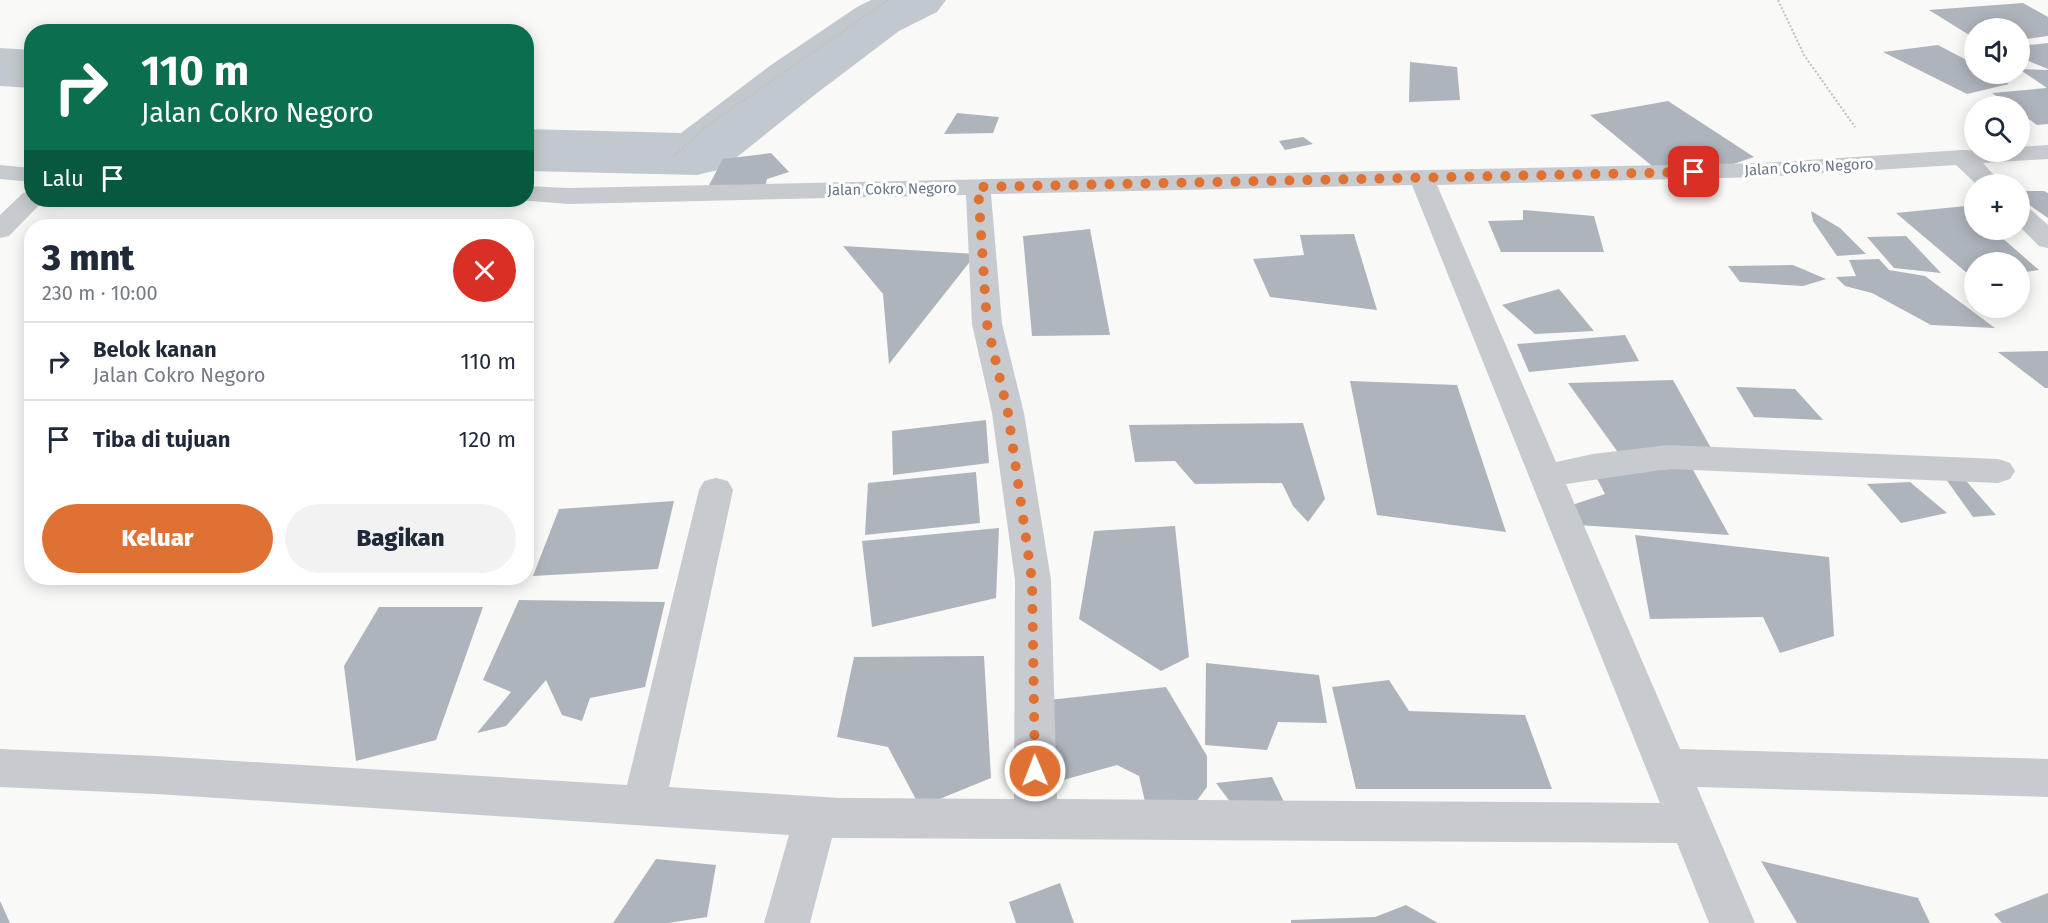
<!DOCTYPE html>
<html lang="id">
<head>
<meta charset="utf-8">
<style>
	:root { --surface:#fff; --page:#f2f2f3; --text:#1f2937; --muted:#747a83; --line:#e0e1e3; --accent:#df7132 }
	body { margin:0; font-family:"Fira Sans",sans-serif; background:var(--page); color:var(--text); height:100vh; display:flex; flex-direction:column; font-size:22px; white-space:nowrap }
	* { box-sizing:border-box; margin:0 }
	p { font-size:20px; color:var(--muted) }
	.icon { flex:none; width:33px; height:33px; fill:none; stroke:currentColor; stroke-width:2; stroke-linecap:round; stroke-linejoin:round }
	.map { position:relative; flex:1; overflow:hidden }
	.details { position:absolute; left:24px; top:219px; width:510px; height:366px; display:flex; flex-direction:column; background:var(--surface); border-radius:24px; box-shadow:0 3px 15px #0003 }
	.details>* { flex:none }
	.banner { position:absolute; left:24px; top:24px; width:510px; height:183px; border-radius:24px; box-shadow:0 3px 15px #0003; background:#0b6e4f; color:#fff; overflow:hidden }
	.fabs { position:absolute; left:1964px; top:18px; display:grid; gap:12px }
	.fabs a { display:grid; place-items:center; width:66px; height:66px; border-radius:50%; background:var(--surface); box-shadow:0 3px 15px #0003; font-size:30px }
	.pin { position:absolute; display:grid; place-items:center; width:51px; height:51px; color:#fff; margin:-26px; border-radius:12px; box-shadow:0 3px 9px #0006 }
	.me { position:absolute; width:66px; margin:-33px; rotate:359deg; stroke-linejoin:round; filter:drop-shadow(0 0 4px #0008) }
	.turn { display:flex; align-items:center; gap:21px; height:126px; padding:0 18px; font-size:27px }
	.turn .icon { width:78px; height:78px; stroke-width:2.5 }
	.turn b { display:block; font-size:42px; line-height:51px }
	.then { display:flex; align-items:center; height:57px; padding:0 18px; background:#0003; gap:12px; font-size:22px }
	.round { display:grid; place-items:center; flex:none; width:63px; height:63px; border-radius:32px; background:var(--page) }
	.headline { display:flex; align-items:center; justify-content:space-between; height:102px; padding:0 18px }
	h1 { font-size:36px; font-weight:800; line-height:45px }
	.action { display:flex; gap:12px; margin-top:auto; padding:12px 18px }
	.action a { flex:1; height:69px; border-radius:36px; background:var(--accent); color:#fff; font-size:24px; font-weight:800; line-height:69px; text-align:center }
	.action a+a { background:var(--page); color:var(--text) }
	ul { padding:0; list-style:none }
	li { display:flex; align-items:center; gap:18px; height:78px; padding:0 18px; border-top:2px solid var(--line) }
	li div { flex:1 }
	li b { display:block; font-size:22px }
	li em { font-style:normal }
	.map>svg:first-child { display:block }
</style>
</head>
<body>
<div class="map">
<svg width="2048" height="923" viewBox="0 0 2048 923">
	<rect width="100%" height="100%" fill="#f9f9f7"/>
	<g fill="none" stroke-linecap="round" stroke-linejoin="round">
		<!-- river -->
		<g fill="#c1c9ce" fill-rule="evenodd">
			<path d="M871,0H946L937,12L899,31L817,93L722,169L697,175L526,171V129L681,133L771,65L857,7Z"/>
			<path d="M0,48L32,50V88L0,86Z"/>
		</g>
	</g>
	<!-- building -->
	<g fill="#aeb4bb">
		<path d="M2023,3L2048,17V36L2019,40V28H1974V38L1929,10Z"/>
		<path d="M2048,43V69L2019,57V46Z"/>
		<path d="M1938,45L1974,64V74H1990L2009,84L1967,94L1883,52Z"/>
		<path d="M1410,62L1457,67L1460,100L1409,102Z"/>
		<path d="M2019,69L2048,70V124L2037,125L2019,112V106H2011L1992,93L2047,88Z"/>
		<path d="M1668,101L1754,157L1674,184L1590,115Z"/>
		<path d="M957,113L999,117L993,133L944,134Z"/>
		<path d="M1303,137L1313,144L1285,150L1279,141Z"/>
		<path d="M771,153L789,172L767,179L765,187H708L723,159Z"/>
		<path d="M2019,191H2044L2048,193V218L2019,198Z"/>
		<path d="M1966,206L1974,213V230H1993L2039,270L2019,273V262H1974V279L1896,213Z"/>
		<path d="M1523,210L1594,216L1604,252H1501L1488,221L1523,220Z"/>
		<path d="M1811,211L1840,228L1866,254L1837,256L1813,221Z"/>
		<path d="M1090,229L1110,335L1032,336L1023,236Z"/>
		<path d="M1354,234L1377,310L1270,297L1253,259L1304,255L1300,235Z"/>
		<path d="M1906,236L1941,273L1894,268L1867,237Z"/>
		<path d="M843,246L976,254L889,364L883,294Z"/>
		<path d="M1879,259L1889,270L1925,276L1995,328L1931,325L1872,293L1845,286L1836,277L1856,276L1849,260Z"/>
		<path d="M1793,265L1826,279L1803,286L1740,282L1728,266Z"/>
		<path d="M1559,289L1594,331L1535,334L1502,305Z"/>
		<path d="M1625,335L1639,361L1529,372L1517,344Z"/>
		<path d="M2048,351V388H2045L1998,352Z"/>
		<path d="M1673,380L1712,450L1617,451L1568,383Z"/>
		<path d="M1350,381L1457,385L1506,532L1377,515Z"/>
		<path d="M1736,387L1795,389L1823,420L1754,417Z"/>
		<path d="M986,420L989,463L893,475L892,431Z"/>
		<path d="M1303,423L1325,499L1308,522L1293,506L1282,483L1195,484L1175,461L1135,462L1129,425Z"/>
		<path d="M1692,468L1729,535L1578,525L1572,505L1605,494L1594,473Z"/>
		<path d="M976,472L980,523L865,535L868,483Z"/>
		<path d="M1943,475H1961L1996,515L1973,517Z"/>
		<path d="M1910,482L1947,513L1901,523L1867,484Z"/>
		<path d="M674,501L658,569L533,576L559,509Z"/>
		<path d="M1175,526L1189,657L1161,671L1079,619L1094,531Z"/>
		<path d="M999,528L996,598L872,627L862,541Z"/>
		<path d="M1635,535L1829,557L1834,636L1780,653L1763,617L1650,619Z"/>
		<path d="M519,600L665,602L645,687L590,698L582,721L562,715L546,680L506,726L477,733L511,692L483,680Z"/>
		<path d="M379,607H483L436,740L356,761L344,666Z"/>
		<path d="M984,656L991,778L920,807L888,747L837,737L854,657Z"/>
		<path d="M1206,663L1319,675L1327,723L1278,722L1267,750L1205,745Z"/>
		<path d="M1389,680L1409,711L1525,715L1552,789H1356L1332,687Z"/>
		<path d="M1166,687L1207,756V787L1190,810H1147L1139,776L1117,765L1056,782L1049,700Z"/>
		<path d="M1272,777L1286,806L1237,811L1216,783Z"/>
		<path d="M656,859L716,865L707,917L668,923H613Z"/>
		<path d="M1761,861L1918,898L1930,923H1797Z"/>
		<path d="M1060,883L1074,923H1016L1009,902Z"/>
		<path d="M2048,893V923H2002L1994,914Z"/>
		<path d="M0,901L10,923H0Z"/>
		<path d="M1406,905L1438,923H1291V920L1375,917Z"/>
	</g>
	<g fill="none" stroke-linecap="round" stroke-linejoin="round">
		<!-- path -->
		<g stroke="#bfc1c3" stroke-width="2" stroke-dasharray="2 2" stroke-linecap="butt">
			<path d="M1778,0L1804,55L1855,127"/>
			<path d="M673,157L708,125L888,0"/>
		</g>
		<!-- minor -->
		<g fill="#c7cace" fill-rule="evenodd">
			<path d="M2048,145V159L1983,163L2002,184H1976L1956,165L1762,177L1437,185L1556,462L1593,454L1668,445L1998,459L2010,463L2015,471L2010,479L1998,483L1668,469L1566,484L1680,749L2048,759V797L1697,787L1755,923H1709L1677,843L832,838L810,923H764L789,835L156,794L0,787V749L156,756L627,785L699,490L704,481L716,478L728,481L733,490L669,787L839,798L1014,799L1015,580L992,413L972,324L966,195L568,204L518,200H526V186L568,188L1762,163L1962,150L2019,152V147ZM1412,185L1660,803L1057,799L1051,580L1024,413L1002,324L991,194Z"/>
			<path d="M0,165L32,168V182L0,179Z"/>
			<path d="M32,191V200H44L9,236L0,238V215L23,193Z"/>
			<path d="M2019,204L2028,207L2048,225V248L2039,246L2019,226Z"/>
		</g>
	</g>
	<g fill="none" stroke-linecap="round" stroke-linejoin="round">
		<!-- route -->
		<path stroke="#df7132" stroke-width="10" stroke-dasharray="0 18" d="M1035,771L1032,580L1008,413L987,324L978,187L1694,172"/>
	</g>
	<g text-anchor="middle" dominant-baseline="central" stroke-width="6" stroke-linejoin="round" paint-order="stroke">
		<!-- far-street labels -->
		<g font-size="15" fill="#697687" stroke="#fff">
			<text transform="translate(1809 167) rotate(-3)">Jalan Cokro Negoro</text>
			<text transform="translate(892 189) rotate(-1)">Jalan Cokro Negoro</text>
		</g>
	</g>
</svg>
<div class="fabs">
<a><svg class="icon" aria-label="sound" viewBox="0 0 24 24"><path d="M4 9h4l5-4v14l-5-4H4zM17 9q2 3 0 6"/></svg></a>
<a><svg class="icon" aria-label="search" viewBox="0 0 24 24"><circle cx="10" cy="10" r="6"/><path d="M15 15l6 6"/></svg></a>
<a>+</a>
<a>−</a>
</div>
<div class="pin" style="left:1694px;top:172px;background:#d93025"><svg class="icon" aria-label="arrive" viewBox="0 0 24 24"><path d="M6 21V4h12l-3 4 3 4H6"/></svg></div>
<svg class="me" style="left:1035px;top:771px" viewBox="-20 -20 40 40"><circle r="17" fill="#df7132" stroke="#fff" stroke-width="3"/><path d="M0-11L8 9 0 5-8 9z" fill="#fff"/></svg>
<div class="banner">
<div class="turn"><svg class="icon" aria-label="right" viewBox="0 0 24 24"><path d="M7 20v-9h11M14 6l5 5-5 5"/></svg><div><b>110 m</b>Jalan Cokro Negoro</div></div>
<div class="then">Lalu<svg class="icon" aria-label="arrive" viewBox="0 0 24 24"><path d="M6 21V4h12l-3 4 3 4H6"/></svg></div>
</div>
<section class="details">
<div class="headline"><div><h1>3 mnt</h1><p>230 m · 10:00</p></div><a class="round" style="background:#d93025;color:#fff"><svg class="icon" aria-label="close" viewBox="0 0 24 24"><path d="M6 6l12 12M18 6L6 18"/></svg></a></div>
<ul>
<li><svg class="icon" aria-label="right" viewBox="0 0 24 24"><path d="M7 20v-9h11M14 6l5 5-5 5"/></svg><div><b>Belok kanan</b><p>Jalan Cokro Negoro</p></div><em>110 m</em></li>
<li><svg class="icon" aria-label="arrive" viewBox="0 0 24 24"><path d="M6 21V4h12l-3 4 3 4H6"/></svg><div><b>Tiba di tujuan</b></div><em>120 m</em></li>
</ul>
<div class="action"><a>Keluar</a><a>Bagikan</a></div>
</section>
</div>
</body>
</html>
